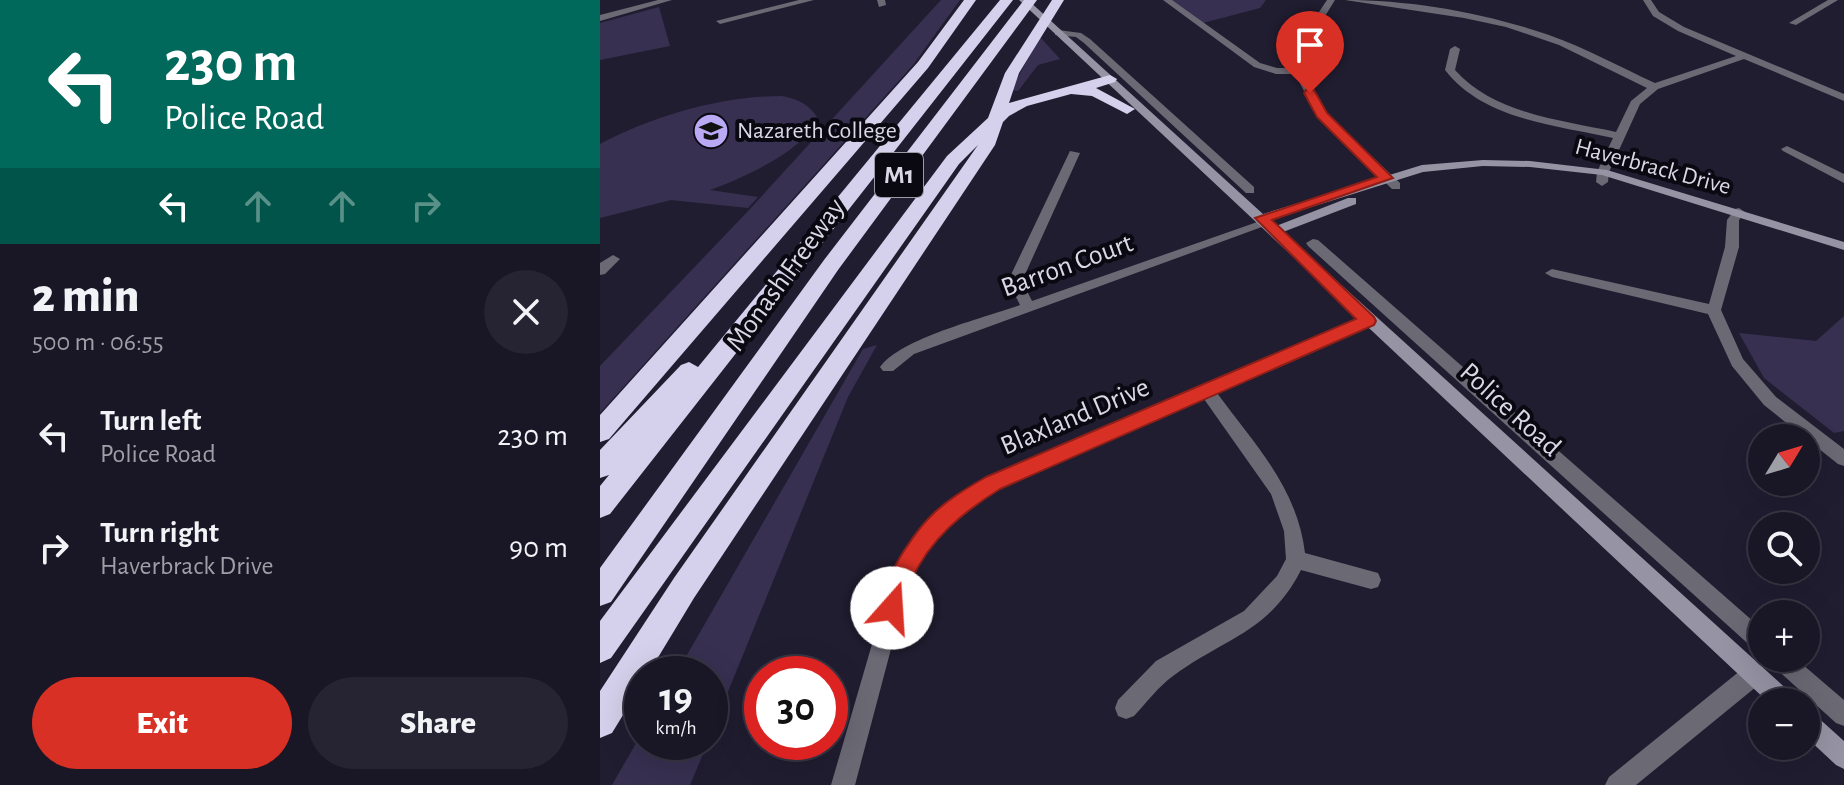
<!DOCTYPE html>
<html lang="en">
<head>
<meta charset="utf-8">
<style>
	:root { --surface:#191625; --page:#262332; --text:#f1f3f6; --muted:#9f9fa7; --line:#373542; --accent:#d93025 }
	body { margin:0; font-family:"Alegreya Sans",sans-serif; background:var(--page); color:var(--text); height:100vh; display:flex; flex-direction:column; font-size:30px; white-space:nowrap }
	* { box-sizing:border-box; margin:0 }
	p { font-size:26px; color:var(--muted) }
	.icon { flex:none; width:44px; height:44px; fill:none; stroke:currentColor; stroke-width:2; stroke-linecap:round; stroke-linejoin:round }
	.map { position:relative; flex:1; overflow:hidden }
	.sheet { display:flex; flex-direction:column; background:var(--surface); width:600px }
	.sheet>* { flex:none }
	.banner { background:#00695c; color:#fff; overflow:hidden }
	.needle { width:52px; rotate:52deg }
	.tools { position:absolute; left:1148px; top:424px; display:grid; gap:16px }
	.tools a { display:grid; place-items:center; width:72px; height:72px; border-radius:50%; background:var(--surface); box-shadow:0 8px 32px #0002,0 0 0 2px var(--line); font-size:40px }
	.speed { position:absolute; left:24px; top:656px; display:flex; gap:16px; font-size:40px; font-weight:700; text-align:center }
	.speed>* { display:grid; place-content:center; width:104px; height:104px; border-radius:50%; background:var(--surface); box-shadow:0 8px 32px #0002,0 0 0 2px var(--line); line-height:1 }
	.speed small { font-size:20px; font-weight:400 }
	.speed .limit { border:12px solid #d22; background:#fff; color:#111 }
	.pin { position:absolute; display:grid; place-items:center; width:68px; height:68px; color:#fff; margin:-82px -34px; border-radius:50% 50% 50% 0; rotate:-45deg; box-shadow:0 0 8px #0007 }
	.pin .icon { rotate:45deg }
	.me { position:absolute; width:88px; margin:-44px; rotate:19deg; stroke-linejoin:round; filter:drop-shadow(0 0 6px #0008) }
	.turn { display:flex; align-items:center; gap:28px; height:168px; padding:0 32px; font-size:36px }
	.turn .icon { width:104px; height:104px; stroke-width:2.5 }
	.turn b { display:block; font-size:56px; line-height:68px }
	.lanes { display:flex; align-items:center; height:76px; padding:0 32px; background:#0003; justify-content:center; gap:40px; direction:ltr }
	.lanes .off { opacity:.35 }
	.round { display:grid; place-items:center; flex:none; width:84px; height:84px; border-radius:42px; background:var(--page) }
	.overview { display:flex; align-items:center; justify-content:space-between; height:136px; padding:0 32px }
	h1 { font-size:48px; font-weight:800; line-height:60px }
	.primary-button { display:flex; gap:16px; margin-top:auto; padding:16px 32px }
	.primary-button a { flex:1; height:92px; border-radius:48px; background:var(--accent); color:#fff; font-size:32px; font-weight:800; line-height:92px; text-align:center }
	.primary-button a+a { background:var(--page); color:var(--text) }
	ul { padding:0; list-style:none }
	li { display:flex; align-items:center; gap:24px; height:112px; padding:0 32px }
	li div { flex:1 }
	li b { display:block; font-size:30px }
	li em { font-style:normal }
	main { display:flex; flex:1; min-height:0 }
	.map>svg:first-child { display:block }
</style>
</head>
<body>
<main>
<section class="sheet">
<div class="banner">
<div class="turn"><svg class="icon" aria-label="left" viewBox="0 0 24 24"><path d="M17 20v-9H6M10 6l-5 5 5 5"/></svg><div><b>230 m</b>Police Road</div></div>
<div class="lanes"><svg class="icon" aria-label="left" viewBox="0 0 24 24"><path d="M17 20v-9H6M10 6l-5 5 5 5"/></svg><svg class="icon off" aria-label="ahead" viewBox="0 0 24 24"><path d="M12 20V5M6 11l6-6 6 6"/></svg><svg class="icon off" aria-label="ahead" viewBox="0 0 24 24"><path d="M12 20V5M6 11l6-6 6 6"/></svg><svg class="icon off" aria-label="right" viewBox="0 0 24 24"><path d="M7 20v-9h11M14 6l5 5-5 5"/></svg></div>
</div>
<div class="overview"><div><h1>2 min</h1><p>500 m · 06:55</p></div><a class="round"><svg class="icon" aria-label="close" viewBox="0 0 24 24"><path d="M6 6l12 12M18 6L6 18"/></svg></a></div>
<ul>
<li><svg class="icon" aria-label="left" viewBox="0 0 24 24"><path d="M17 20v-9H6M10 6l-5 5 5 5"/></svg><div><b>Turn left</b><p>Police Road</p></div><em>230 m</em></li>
<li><svg class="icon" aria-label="right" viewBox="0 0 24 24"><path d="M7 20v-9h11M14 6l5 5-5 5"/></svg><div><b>Turn right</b><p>Haverbrack Drive</p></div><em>90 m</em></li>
</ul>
<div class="primary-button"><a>Exit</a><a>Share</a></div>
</section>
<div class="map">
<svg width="1244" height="785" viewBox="0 0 1244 785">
	<rect width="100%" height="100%" fill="#211d31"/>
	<!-- green -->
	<g fill="#373051">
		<path d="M341,0H360L313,65L0,413V366L150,209Z"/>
		<path d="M567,0H666L660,8L599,24Z"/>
		<path d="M59,7L70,46L0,60V23Z"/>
		<path d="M440,37L460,59L438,65L418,91L411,90Z"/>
		<path d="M182,96C197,99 209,104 217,117C208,150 140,179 110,190L158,197L148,208L71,200L0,218V144C53,116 121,96 182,96Z"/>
		<path d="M1244,316V431L1234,433L1164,378L1139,333L1216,341Z"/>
		<path d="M277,345L248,397L110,736V674H76L263,349Z"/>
		<path d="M42,733V742H108L90,785H12Z"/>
	</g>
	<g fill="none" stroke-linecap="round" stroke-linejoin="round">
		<!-- street -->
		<g fill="#6b6974" fill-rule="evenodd">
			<path d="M58,0H72L0,21V15Z"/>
			<path d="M199,0H214L120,24L116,21Z"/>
			<path d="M277,0H285L286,5L279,7Z"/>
			<path d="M563,0H572L660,63L677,68H694L699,42L727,0H735L709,42L703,71L726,113L800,183V189H792L718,117L695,74H676L654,67Z"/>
			<path d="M745,0C812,0 885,13 949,35C986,48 1020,67 1055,83L1136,56L1078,31L1053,16L1043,0H1051L1059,12L1084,27L1244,94V101L1144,59L1058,89L1040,104L1009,172L1008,182L1002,186L996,182L997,172L1013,138C955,125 884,120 845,70L850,49L855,46L860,49L855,70C894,114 961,120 1016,132L1031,101L1047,88L959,45L906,27L864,18Z"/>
			<path d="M1228,0H1238L1196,25L1189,23Z"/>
			<path d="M458,30L481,33L490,39L654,187V193H646L484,43L476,37L455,35V31Z"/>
			<path d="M1187,146L1244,174V183L1183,151L1181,149Z"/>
			<path d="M470,151L480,153L422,281L432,301L663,220H671L673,223L314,354L293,371H283L280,367C301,338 384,318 420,305L408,281Z"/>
			<path d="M1139,208L1145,212L1139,220V247L1121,310L1143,359L1176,397L1244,449V466L1238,464L1164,405L1132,366L1108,314L952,277L945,273L952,269L1109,304L1125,247L1127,220L1135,209Z"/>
			<path d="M713,239L718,240L1162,629V653L1155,650L708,246L706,243Z"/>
			<path d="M13,255L20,259L5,274L0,275V263Z"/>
			<path d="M768,316L773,317L775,321L773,325L617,393C655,445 697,487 705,553L778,573L781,580L778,587L771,589L701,570C669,633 624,638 573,676C559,686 546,703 534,716L526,719L518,716L515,708L518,700L556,661L644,611L677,576L686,559L684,531L671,494L604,399L399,488L345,528L326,551L309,581L255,785H231L293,572L312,539L331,516L387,478Z"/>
			<path d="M1168,658H1195L1244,700V726L1236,723L1172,665Z"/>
			<path d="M1154,663L1162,666L1165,674L1162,682L1036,785H1005L1009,777L1146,666Z"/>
		</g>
		<!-- secondary -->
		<g fill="#9693a4" fill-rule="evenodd">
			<path d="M419,0H428L663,214L822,165L883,160L930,161L1007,170L1244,242V250L1002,175L930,167L883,166L823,172L670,220L676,226L748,198H756V204L683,232L1192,694L1195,702H1168Z"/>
			<path d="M1206,711L1214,714L1244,741V769L1236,765L1206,737Z"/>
		</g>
		<!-- highway -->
		<g fill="#d5d0eb" fill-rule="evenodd">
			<path d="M364,0H376L328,68L9,439L0,442V415L318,62Z"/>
			<path d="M400,0H413L10,514L0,518V486L9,475L0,478V450L81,365L89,362L98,367Z"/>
			<path d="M424,0H437L238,270L11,602L0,606V568L224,260Z"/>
			<path d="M452,0H464L419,73L409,103L510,75L517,79L515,82L496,88L535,109L527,114L492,96L471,94L427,106L409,116L403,122L395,145L94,598L48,674H42V684L12,733L0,738V691L74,578L378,145L359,164L11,658L0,663V621L347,156L388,118L405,73Z"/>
		</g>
	</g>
	<!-- route -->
	<path fill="#d93025" stroke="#8d1f18" stroke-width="2" d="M706,90H714L727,113L793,178L672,220L774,317L776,321L774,325L400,489C363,512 330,539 312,579C307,591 305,604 300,616L292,619L284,616C273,591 312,535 330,517C345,501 367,488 386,477L756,319L655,218L777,177L717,117L704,93Z"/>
	<!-- icons -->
	<defs>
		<symbol id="school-disc" viewBox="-11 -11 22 22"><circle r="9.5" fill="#baaaf6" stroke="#0a0911"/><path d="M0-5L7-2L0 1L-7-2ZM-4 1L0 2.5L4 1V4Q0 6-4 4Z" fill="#111"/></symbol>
	</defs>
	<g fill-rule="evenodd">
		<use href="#school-disc" x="91" y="111" width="40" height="40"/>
	</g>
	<g text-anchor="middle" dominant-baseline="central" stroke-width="8" stroke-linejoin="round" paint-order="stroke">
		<!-- far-poi labels -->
		<g font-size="24" fill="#dbd8e6" stroke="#0a0911" text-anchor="start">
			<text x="137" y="131">Nazareth College</text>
		</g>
		<!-- far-street labels -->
		<g font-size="24" fill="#dbd8e6" stroke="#0a0911">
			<text transform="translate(1053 167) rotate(15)">Haverbrack Drive</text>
		</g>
		<!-- shield labels -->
		<rect fill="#0a0911" stroke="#9c9aa6" stroke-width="2" x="275" y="153" width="48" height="44" rx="6"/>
		<g font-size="26" font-weight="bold" fill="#dbd8e6">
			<text x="299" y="175">M1</text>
		</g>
		<!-- street labels -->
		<g font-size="28" fill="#dbd8e6" stroke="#0a0911">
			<text transform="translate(467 266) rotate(-20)">Barron Court</text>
			<text transform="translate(186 275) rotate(-54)">Monash Freeway</text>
			<text transform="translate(910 410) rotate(42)">Police Road</text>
			<text transform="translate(475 417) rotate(-23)">Blaxland Drive</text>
		</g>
	</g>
</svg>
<div class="tools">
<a><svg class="needle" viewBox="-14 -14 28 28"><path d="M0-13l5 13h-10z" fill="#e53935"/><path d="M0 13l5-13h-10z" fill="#9f9fa7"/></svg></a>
<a><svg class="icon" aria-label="search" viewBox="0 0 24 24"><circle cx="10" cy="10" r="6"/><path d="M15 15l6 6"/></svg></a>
<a>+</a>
<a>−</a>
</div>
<div class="speed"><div>19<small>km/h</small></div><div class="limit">30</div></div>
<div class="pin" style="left:710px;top:93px;background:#d93025"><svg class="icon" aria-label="arrive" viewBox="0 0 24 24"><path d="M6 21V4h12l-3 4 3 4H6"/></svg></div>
<svg class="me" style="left:292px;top:608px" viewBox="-20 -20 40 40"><circle r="19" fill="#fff"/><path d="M0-13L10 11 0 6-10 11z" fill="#d93025"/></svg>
</div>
</main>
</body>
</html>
